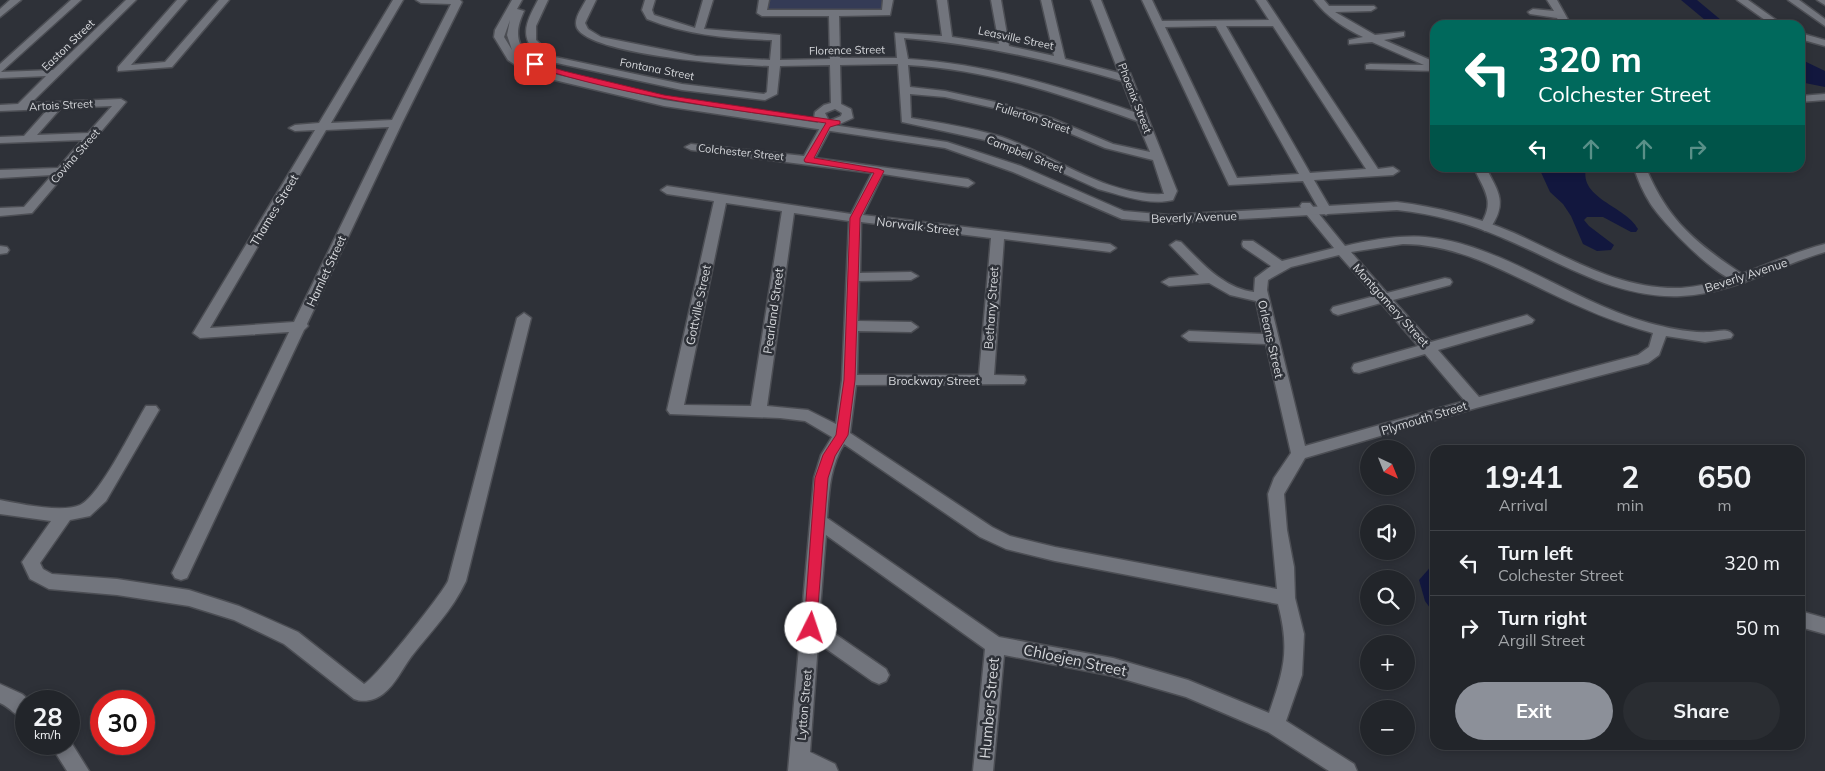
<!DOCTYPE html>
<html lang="en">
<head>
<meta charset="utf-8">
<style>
	:root { --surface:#22252a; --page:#2a2d32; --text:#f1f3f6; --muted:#a2a5a8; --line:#3f4247; --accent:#8c9099 }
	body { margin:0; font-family:Mulish,sans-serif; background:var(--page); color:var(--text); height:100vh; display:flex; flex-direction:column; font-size:19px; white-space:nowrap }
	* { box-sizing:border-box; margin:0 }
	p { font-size:16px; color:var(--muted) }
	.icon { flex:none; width:28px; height:28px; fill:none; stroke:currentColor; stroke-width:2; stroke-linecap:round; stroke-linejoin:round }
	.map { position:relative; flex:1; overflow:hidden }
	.side { position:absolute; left:1430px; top:445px; width:375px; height:305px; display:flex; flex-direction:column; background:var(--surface); border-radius:15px; box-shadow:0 2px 8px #0003,0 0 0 1px var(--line) }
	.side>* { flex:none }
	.banner { position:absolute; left:1430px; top:20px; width:375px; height:152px; border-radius:15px; box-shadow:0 2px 8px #0003,0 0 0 1px var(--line); background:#00695c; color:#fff; overflow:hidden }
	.needle { width:32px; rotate:137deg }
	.buttons { position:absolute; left:1360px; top:440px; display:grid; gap:10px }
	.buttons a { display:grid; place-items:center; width:55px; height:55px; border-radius:50%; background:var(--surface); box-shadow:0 2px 8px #0003,0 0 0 1px var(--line); font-size:25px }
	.speed { position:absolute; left:15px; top:690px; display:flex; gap:10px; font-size:25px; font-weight:700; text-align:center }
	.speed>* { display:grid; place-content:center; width:65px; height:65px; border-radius:50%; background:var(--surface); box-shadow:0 2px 8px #0003,0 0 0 1px var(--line); line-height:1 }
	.speed small { font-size:12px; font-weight:400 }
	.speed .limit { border:8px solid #d22; background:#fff; color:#111 }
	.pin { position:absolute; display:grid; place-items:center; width:42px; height:42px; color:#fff; margin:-21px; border-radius:10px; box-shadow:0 2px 8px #0006 }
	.me { position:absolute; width:55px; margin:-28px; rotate:4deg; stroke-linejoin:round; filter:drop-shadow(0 0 4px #0008) }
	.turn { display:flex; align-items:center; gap:18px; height:105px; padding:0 25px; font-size:22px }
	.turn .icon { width:65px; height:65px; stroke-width:2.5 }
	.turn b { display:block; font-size:35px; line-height:42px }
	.lanes { display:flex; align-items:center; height:48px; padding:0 25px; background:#0003; justify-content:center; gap:25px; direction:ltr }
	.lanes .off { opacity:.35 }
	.eta { display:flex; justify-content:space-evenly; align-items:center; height:85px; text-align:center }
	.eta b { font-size:30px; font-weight:700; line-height:35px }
	.primary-button { display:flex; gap:10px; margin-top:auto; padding:10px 25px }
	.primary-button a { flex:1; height:58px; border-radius:30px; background:var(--accent); color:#fff; font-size:20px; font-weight:700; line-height:58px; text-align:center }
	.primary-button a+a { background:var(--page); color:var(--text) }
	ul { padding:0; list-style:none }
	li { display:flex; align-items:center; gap:15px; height:65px; padding:0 25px; border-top:1px solid var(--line) }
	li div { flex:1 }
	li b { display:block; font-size:19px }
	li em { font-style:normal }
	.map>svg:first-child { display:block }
</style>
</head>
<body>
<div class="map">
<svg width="1825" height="771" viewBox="0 0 1825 771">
	<rect width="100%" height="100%" fill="#2e3138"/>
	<!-- green -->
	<path fill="#343b56" d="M769,0H884L883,12L766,13Z"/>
	<!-- water -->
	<g fill="#12173e">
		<path d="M1681,0H1697L1727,25H1711Z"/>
		<path d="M1800,59L1825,71V87L1800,82Z"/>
		<path d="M1539,168H1586C1579,199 1626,206 1638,229L1636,232H1631L1603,217H1587L1584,220L1589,226L1614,245L1611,250L1597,251L1583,244L1571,216L1563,204L1550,192Z"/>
		<path d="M1435,562V615L1425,601L1419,580Z"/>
	</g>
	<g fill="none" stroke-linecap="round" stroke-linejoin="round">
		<defs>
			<g id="minor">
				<path d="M10,0H21L0,17V9Z"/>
				<path d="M71,0H81L1,72L53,70L126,0H136L31,103L121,99L126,102L32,213L0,216V208L24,207L52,175L0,178V170L58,168L82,140L0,143V137L24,136L48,109L0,111V105L18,104L46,76L0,78V64ZM112,106L88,133L37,135L61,108Z"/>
				<path d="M177,0H187L131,65L165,62L219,0H229L172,67L118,71V67Z"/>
				<path d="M393,0H403L331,123L392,120L451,4L421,3L416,0H460L462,2L402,123L307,324L308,326L304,330L187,578L181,580L175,578L172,573L289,332L200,338L193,333L315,130L295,131L289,128L295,125L319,123ZM389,127L294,322L210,328L326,130Z"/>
				<path d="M538,0H548L536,26V40L555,57L682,84L764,94L767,92L769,66C738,66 591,55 577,28C573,19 582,8 586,0H596L585,23L588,29L601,37L696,56L770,60L772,40C729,39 687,35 647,19L642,10L645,0H655L652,10L654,15L695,28L703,0H713L704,29L780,35V60L830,59L829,16H762L757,13L759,0H769L767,10H882L883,0H893L890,15L839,16L840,58H897L895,33L942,36L937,0H947L952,37L999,44L991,0H1001L1009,46L1054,56L1041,0H1051L1065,59L1119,73L1091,0H1101L1177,191L1173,200C1149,206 1121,195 1098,189L994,142L902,122L898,64L840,65L841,104L851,109L853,118L831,128L815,158L968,179L974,183L968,187L883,174L863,215L1110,244L1116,248L1110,252L1004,239L994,375L1024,376L1026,380L1024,384L856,385L850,433L992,527L1010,536L1055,547L1277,589L1268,494L1274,478L1291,453L1266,344L1189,341L1182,336L1189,331L1263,334L1256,301L1230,295L1209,283L1169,286L1162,282L1169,278L1199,275L1170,245L1176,241L1181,242C1202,263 1223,288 1254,292L1255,278L1271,266L1243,247L1242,244L1243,241H1253L1282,261L1334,248L1302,209L1300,206L1302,203H1310L1345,246C1371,240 1398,235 1425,237C1500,243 1574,303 1649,323C1668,328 1689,333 1709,332C1717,332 1728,327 1733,335L1731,338L1705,342L1666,336L1659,355L1648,363L1476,408L1305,458L1284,494L1287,530L1294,567L1295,598L1304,634L1302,675L1286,721L1354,764L1357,771H1329L1268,732L1186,697L1113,676L1004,655L993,771H973L985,649L826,535L819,623L886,669L889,675L886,681L879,684L872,681L818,643L810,752L835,764L838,771H788L814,478L821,455L832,437L805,421L780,418L670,414L667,410L714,201L667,194L661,190L667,186L851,214L872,173L691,150L685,147L691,144L804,156L821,126L814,118L815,112L824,105L831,103L830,65L780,66L777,94L765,100L682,90L552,62C546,60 540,56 535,51C518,35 529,17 538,0ZM904,38C978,44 1050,60 1122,81L1134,112C1060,86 986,64 908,59ZM908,65C989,70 1062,94 1137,121L1150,152L1113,144L1051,118L1000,103L945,91L910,87ZM910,94L945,97L994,108L1043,122L1105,148L1153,160L1164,194C1106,197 1054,155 1002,137C973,128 941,123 911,118ZM835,109L842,113L841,116L829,121L825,113ZM726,203L782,211L751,406L684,405ZM794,213L849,221L842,380L836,424L808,410L767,406ZM861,222L991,238L979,375H857L858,331L911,332L918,327L911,322L858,321L859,281L911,280L918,276L911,272L860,273ZM1403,244C1455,244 1500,269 1546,291C1581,308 1615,323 1653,333L1649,347L1638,355L1479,397L1438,350L1532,323L1534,320L1527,315L1431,342L1393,300L1450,285L1452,282L1450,279L1445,278L1387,293L1351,252ZM1339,255L1375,296L1333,307L1331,310L1333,313L1338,315L1381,303L1418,346L1354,364L1352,368L1354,372L1359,373L1425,354L1465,401L1305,446L1267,290L1268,280L1291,267ZM844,444L980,537L1006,549L1055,561L1278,604C1290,650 1284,670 1269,713L1188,680L1113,658L999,637L827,518C829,491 830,467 844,444Z"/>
				<path d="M1142,0H1152L1162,21L1269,20L1256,0H1266L1378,169L1393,167L1399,171L1393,175L1314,180L1332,211L1326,215L1320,211L1303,181L1229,185ZM1216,26L1299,174L1237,178L1165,27ZM1226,26H1273L1366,169L1310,173Z"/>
				<path d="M1314,0H1324L1329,6H1374L1376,8L1371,11L1335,12L1375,35L1404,32V36L1384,40L1435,62V71L1366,69V65L1370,64L1424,65L1372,42L1349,44V40L1363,37C1344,28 1327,17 1314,0Z"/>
				<path d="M1547,0H1557L1571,25H1561L1557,18L1530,14L1528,12L1533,9L1554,11Z"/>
				<path d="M1737,0H1748L1783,25H1772Z"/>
				<path d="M1788,0H1799L1825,19V26Z"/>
				<path d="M1817,0H1825V5Z"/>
				<path d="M1800,33L1825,40V46L1800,39Z"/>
				<path d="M1825,94V100L1800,102V96Z"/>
				<path d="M1474,168H1486C1499,193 1508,203 1489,230L1485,231L1479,227C1496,202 1485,192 1474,168Z"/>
				<path d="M1634,168H1646C1668,221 1697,244 1745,276L1747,279L1745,282C1724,288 1661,221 1650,203C1643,192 1638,180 1634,168Z"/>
				<path d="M0,246L7,247L9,250L7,253L0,254Z"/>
				<path d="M524,313L531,318L466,581C452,611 431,631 411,657C402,669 396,684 383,694C375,700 364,703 354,699L284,644L234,620L189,606L117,595L49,589L30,579L22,562L51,521L0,514V500C20,504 62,513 80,505C100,496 133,427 146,406H156L159,410L106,501L90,516L70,520L40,563L43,569L52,574L117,579L189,590L239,606L298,632L364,684C373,681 442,594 448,581L517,318Z"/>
				<path d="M1800,611L1825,618V634L1800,627Z"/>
			</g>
			<g id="tertiary">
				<path d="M512,0H522L517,9L524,11C516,29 515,40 527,56L520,58L537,70L664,100L947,142L1021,166L1124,211L1169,215L1397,202C1437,207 1477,217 1514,233C1568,257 1619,290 1681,288C1731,285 1777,256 1825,244V252C1777,266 1731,294 1681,296C1615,299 1561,262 1503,238C1469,223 1434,214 1397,210L1169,223L1122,219L1013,172L945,148L664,106L529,74L508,60L494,37L495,30ZM510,20L507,35L512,50L504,37Z"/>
				<path d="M0,684L22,694L30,701H26V720C16,717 10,707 0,703Z"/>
				<path d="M69,739L89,771H67L50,744H69Z"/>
			</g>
		</defs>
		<!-- minor casing -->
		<use href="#minor" stroke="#4c4e54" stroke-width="3"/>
		<!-- tertiary casing -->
		<use href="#tertiary" stroke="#4c4e54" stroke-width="3"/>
		<!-- minor -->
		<use href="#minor" fill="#72757d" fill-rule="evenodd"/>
		<!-- tertiary -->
		<use href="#tertiary" fill="#72757d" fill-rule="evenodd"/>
	</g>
	<!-- route -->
	<path fill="#e11d48" stroke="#92132f" d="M535,62L564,71L664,95L840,121V124L830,127L814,158L879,169L884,171L860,218L855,380L848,435L835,456L828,478L816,632L811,634L806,632L804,628L815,478L823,455L836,435L844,380L850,218L874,173L805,162L804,160L826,123C727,109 627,97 532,66L531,64Z"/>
	<g text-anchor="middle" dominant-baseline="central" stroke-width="5" stroke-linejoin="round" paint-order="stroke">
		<!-- far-street labels -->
		<g font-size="11" fill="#d6d8dc" stroke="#2e3138">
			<text transform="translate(1016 38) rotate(12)">Leasville Street</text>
			<text transform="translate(68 45) rotate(-44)">Easton Street</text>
			<text transform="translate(847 50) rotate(-1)">Florence Street</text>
			<text transform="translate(657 69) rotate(11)">Fontana Street</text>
			<text transform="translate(1135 98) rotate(69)">Phoenix Street</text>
			<text transform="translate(61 105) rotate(-3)">Artois Street</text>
			<text transform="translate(1033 118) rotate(18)">Fullerton Street</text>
			<text transform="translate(741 152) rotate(6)">Colchester Street</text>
			<text transform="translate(1025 154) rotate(22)">Campbell Street</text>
			<text transform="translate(75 156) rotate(-49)">Covina Street</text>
		</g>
		<!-- street labels -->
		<g font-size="12" fill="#d6d8dc" stroke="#2e3138">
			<text transform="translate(274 210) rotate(-59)">Thames Street</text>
			<text transform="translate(1194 217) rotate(-2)">Beverly Avenue</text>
			<text transform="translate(918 226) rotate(7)">Norwalk Street</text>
			<text transform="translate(326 271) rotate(-65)">Hamlet Street</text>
			<text transform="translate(1746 275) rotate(-18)">Beverly Avenue</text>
			<text transform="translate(698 305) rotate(-78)">Gottville Street</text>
			<text transform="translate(1391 305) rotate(48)">Montgomery Street</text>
			<text transform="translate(991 308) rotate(-86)">Bethany Street</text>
			<text transform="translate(773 311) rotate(-82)">Pearland Street</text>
			<text transform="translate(1271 339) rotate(77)">Orleans Street</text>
			<text x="934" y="380">Brockway Street</text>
			<text transform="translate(1424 418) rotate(-17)">Plymouth Street</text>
			<text transform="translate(804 705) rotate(-85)">Lytton Street</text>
		</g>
		<!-- near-street labels -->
		<g font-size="15" fill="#d6d8dc" stroke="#2e3138">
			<text transform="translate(1075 660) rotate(12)">Chloejen Street</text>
			<text transform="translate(989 708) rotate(-85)">Humber Street</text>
		</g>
	</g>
</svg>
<div class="buttons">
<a><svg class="needle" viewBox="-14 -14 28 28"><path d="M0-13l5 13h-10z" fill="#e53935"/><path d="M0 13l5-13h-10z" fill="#a2a5a8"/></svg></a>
<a><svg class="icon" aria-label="sound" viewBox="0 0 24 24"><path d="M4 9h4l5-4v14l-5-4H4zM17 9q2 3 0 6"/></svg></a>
<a><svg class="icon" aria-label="search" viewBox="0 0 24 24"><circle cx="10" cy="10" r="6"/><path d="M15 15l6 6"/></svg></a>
<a>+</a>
<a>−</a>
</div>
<div class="speed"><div>28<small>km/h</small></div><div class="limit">30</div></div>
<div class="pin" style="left:535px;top:64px;background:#d93025"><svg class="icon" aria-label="arrive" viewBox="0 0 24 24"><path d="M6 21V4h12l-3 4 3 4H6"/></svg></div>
<svg class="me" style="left:811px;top:628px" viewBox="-20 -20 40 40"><circle r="19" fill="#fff"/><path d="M0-13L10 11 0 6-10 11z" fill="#e11d48"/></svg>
<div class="banner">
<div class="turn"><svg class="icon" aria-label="left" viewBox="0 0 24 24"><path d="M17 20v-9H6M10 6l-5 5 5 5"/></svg><div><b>320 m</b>Colchester Street</div></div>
<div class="lanes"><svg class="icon" aria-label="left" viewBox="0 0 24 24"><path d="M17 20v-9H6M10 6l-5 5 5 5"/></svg><svg class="icon off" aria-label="ahead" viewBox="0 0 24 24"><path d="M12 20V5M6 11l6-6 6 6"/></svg><svg class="icon off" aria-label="ahead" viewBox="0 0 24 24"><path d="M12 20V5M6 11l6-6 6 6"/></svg><svg class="icon off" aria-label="right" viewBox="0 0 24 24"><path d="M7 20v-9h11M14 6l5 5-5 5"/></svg></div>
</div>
<section class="side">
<div class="eta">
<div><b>19:41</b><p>Arrival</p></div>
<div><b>2</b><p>min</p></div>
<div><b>650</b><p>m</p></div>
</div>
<ul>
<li><svg class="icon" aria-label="left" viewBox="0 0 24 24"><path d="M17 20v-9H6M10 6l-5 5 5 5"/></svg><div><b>Turn left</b><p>Colchester Street</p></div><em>320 m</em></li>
<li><svg class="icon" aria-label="right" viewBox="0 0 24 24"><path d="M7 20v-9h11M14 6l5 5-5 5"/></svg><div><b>Turn right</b><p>Argill Street</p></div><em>50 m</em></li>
</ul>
<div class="primary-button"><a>Exit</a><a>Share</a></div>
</section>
</div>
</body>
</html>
